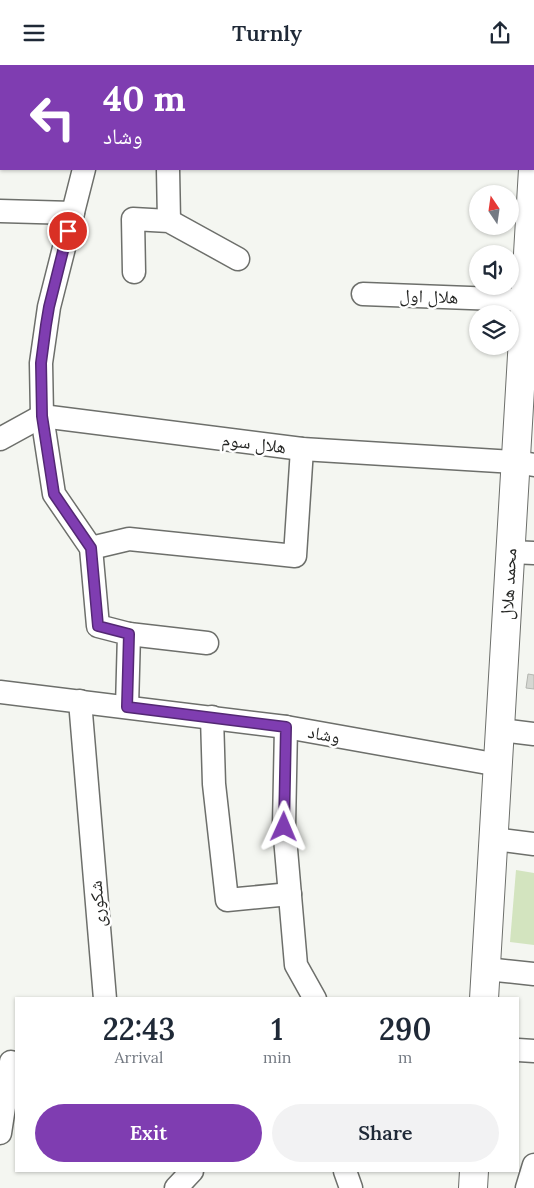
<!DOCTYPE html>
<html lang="en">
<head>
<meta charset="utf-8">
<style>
	:root { --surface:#fff; --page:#f2f2f3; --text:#1f2937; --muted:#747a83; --accent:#7f3db1 }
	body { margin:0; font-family:Lora,"Noto Naskh Arabic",serif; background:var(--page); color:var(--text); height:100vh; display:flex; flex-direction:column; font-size:19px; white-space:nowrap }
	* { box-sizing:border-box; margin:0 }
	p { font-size:16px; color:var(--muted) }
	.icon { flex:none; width:28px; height:28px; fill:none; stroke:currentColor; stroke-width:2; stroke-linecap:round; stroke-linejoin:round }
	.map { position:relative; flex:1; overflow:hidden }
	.panel { position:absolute; left:15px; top:932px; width:504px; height:175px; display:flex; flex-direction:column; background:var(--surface); border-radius:0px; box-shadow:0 1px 4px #0004 }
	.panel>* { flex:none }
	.guide { position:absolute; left:0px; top:0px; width:535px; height:105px; box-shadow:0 1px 4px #0004; background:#7f3db1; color:#fff; overflow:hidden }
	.needle { width:32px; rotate:347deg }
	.tools { position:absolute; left:469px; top:120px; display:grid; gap:10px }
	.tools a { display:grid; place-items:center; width:50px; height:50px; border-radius:50%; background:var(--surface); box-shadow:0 1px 4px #0004; font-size:25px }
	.pin { position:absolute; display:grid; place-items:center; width:42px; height:42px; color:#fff; margin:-21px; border:2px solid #fff; border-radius:50%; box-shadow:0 1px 5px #0007 }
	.me { position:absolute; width:55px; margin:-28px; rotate:1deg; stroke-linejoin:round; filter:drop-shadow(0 0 4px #0008) }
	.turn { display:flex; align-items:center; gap:18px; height:105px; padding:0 20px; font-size:22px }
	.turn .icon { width:65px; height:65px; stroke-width:2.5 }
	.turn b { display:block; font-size:35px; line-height:42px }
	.eta { display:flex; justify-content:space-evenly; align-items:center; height:85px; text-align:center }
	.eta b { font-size:30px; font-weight:600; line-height:35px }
	.action { display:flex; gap:10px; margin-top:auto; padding:10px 20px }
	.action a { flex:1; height:58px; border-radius:30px; background:var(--accent); color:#fff; font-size:20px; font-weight:600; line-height:58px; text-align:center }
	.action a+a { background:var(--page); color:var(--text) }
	header { display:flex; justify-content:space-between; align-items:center; height:65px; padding:0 20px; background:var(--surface); font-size:22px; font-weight:600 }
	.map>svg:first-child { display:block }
</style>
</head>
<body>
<header><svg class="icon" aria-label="menu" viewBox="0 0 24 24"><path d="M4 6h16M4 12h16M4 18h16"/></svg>Turnly<svg class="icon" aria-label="share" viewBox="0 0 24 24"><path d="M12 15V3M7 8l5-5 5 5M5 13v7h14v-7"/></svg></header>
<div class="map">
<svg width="534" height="1123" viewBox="0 0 534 1123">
	<rect width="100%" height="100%" fill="#f4f6f1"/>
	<!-- green -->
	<path fill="#d3e4bf" d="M516,805L534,808V880L510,877Z"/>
	<!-- building -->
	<path fill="#d5d7d2" stroke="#b4b6b1" d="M528,609L534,610V624L526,623Z"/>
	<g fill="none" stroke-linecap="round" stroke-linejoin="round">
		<defs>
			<g id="minor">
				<path d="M111,1V0"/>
				<path d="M84,104L49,242L41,298L42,351L54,429L91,483L98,561L129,569L127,642"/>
				<path d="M168,104L169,156"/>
				<path d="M0,146L73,148"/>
				<path d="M134,207L133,154L169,156L238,194"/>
				<path d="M363,229L525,235"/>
				<path d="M0,374L42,351L302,384L515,397L534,400"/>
				<path d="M91,483L129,474L295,491L302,384"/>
				<path d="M510,487L534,488"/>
				<path d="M129,569L207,578"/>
				<path d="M0,627L286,662L499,700"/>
				<path d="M80,636L105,934"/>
				<path d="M212,652L214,719L227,835L290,829"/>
				<path d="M286,662L284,761L296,900L315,934"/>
				<path d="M501,665L534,669"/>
				<path d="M494,774L534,779"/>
				<path d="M486,904L534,909"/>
				<path d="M518,985L534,986"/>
				<path d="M0,1068L11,997"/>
				<path d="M345,1106L351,1123"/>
				<path d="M176,1123L192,1106"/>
				<path d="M527,1123L534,1100"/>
			</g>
			<g id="major">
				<path d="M181,0L183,1"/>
				<path d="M249,0L252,1"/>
				<path d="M484,934L533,104"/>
				<path d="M473,1123L474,1106"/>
			</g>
		</defs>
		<!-- minor casing -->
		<use href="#minor" stroke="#6d6f6b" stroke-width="25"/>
		<!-- major casing -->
		<use href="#major" stroke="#6d6f6b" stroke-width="30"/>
		<!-- minor -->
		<use href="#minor" stroke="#fff" stroke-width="22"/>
		<!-- major -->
		<use href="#major" stroke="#fff" stroke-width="28"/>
	</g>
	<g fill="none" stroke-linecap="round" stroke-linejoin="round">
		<defs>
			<path id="route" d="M68,166L49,242L46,260L41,298L42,351L54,429L91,483L98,561L129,569L127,642L286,662L284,762"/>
		</defs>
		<!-- route casing -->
		<use href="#route" stroke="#532873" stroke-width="12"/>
		<!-- route -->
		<use href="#route" stroke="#7f3db1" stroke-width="9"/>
	</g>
	<g text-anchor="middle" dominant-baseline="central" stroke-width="5" stroke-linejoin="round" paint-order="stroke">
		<!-- street labels -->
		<g font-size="18" fill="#252624" stroke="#fff">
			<text transform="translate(429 231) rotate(2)">هلال اول</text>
			<text transform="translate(254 378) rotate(7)">هلال سوم</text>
			<text transform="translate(508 519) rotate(-87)">محمد هلال</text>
			<text transform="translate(324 669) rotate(10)">وشاد</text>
			<text transform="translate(97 839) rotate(-95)">شکوری</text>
		</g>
	</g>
</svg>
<div class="tools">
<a><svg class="needle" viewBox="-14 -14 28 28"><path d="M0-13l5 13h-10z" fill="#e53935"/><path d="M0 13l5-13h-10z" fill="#747a83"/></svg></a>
<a><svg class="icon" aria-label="sound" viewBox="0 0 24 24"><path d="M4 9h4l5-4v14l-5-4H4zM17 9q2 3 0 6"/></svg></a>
<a><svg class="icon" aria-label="layers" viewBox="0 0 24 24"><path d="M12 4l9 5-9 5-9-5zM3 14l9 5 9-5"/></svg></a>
</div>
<div class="pin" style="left:68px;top:166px;background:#d93025"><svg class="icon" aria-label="arrive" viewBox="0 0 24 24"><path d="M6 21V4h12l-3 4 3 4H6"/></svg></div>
<svg class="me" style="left:284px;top:762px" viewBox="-20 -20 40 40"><path d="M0-17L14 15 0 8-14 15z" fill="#7f3db1" stroke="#fff" stroke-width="4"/></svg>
<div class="guide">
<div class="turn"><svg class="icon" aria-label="left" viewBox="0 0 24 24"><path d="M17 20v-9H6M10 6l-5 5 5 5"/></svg><div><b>40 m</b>وشاد</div></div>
</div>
<section class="panel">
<div class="eta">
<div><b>22:43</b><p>Arrival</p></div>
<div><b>1</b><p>min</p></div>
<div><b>290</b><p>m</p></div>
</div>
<div class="action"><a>Exit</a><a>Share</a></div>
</section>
</div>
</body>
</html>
